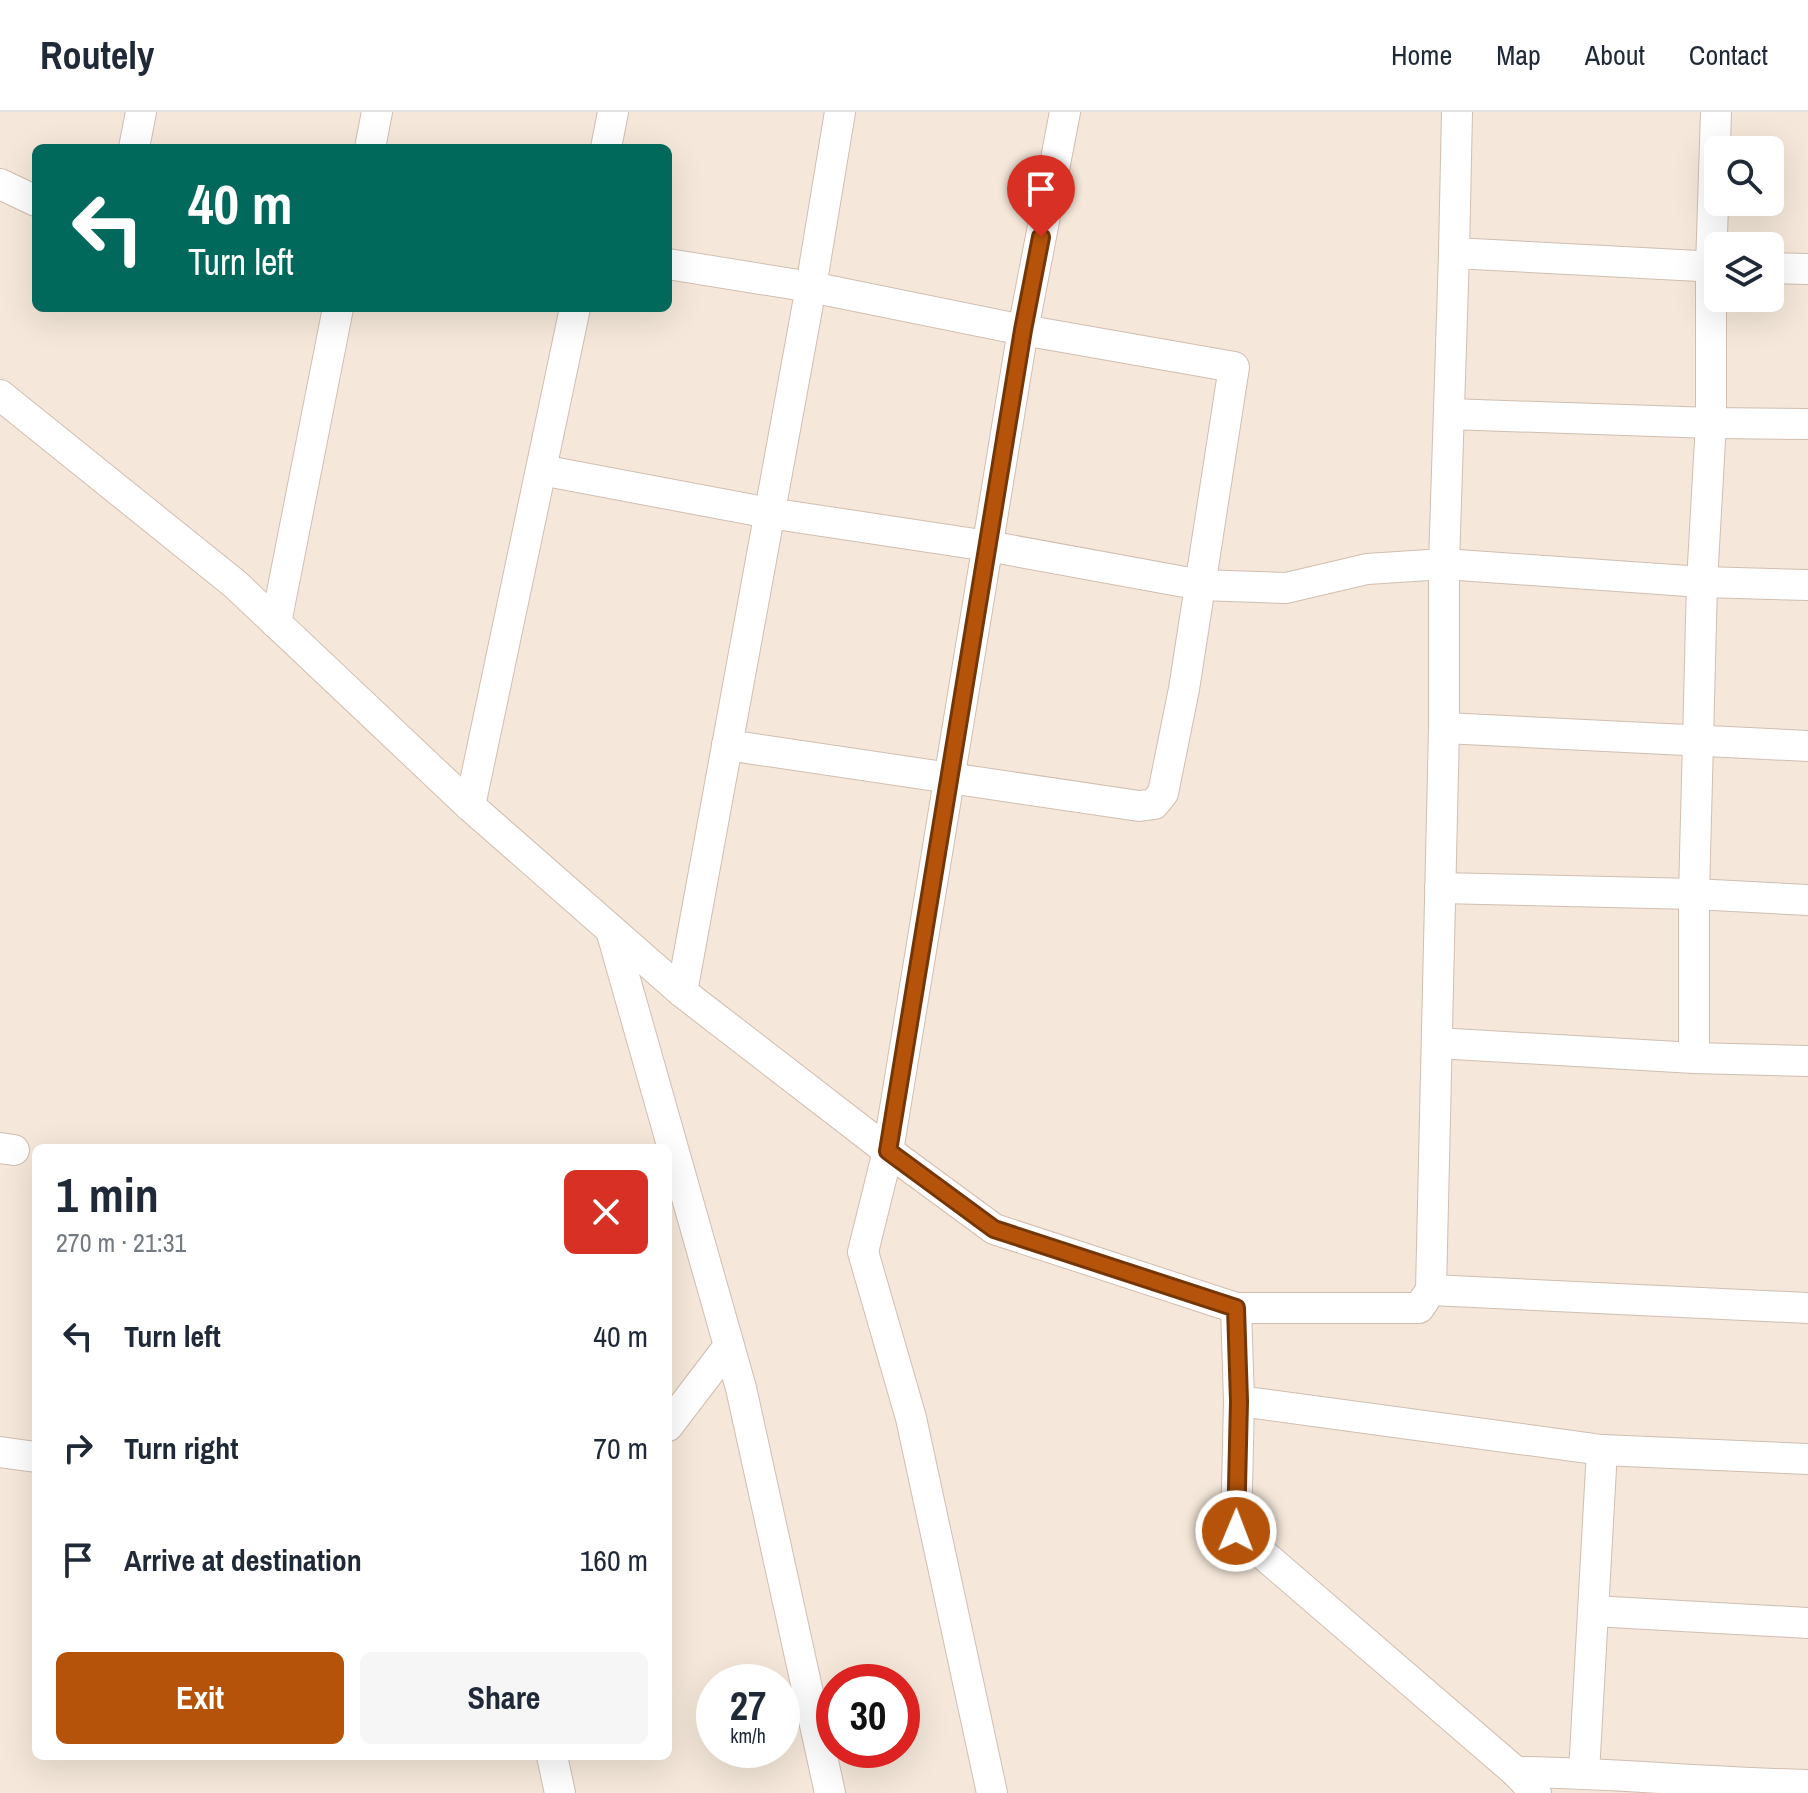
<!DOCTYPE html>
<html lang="en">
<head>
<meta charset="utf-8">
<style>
	:root { --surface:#fff; --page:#f6f6f7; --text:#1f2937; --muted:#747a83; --line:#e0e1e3; --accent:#b45309 }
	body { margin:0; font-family:"Archivo Narrow",sans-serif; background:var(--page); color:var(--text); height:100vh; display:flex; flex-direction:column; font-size:30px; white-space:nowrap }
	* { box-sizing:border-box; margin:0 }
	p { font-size:26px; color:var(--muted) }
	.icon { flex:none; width:44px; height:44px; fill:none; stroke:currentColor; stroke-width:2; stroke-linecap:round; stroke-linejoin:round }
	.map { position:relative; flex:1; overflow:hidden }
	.details { position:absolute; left:32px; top:1032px; width:640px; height:616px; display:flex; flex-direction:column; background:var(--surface); border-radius:12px; box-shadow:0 8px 32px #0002 }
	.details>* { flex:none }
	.guide { position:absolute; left:32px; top:32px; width:640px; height:168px; border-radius:12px; box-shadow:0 8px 32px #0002; background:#00695c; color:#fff; overflow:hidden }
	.tools { position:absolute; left:1704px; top:24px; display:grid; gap:16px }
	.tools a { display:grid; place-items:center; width:80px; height:80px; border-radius:12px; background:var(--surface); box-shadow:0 8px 32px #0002; font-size:40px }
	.speed { position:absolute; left:696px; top:1552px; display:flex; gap:16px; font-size:40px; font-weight:700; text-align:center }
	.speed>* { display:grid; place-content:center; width:104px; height:104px; border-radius:50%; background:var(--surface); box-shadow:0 8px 32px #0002; line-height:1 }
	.speed small { font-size:20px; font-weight:400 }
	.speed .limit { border:12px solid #d22; background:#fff; color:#111 }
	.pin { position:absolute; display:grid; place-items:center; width:68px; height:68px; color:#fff; margin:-82px -34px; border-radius:50% 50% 50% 0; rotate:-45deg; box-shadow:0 0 8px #0007 }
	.pin .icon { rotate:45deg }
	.me { position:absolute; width:88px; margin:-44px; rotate:1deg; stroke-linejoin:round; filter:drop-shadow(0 0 6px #0008) }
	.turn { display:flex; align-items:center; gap:28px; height:168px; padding:0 24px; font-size:36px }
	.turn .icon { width:104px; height:104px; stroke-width:2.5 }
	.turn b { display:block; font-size:56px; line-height:68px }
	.round { display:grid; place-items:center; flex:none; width:84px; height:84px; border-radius:12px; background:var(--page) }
	.overview { display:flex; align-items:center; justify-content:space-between; height:136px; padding:0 24px }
	h1 { font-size:48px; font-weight:700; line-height:60px }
	.cta { display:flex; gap:16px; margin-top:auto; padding:16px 24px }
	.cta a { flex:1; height:92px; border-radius:12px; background:var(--accent); color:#fff; font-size:32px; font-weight:700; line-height:92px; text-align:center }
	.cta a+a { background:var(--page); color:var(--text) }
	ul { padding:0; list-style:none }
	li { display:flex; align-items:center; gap:24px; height:112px; padding:0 24px }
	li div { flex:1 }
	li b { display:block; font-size:30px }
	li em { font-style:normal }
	header { display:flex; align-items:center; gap:48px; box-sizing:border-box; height:112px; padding:0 40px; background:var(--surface); border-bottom:2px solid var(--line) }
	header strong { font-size:38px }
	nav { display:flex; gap:44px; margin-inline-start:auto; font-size:28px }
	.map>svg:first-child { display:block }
</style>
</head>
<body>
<header>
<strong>Routely</strong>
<nav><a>Home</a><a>Map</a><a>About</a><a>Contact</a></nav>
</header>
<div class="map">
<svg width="1808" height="1681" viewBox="0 0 1808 1681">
	<rect width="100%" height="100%" fill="#fdf6ec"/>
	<!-- residential -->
	<path fill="#f5e8da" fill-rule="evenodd" d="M0,0H1808V1681H0ZM36,36H668V196H36ZM1718,38H1770V90H1718ZM1718,134H1770V186H1718ZM36,1036H668V1644H36ZM714,1570H782V1638H714ZM834,1570H902V1638H834Z"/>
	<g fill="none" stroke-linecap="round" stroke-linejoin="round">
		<defs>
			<g id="street">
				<path d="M840,0L811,175L1023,218L888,1039L863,1140L911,1306L992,1681"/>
				<path d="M134,36L141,0"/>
				<path d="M370,36L377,0"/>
				<path d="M606,36L613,0"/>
				<path d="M0,72L36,89"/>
				<path d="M1454,141L1718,155"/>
				<path d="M668,152L811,175L682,880"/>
				<path d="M1770,156L1808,157"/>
				<path d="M0,283L235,472L470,694L682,880L888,1039L994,1117L1236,1196L1239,1289L1236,1419L1516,1660L1536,1681"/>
				<path d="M1449,302L1711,311L1808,312"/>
				<path d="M541,358L769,401L988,434L1201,473L1286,476L1367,457L1444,452L1702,470L1808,473"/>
				<path d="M276,511L338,196"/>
				<path d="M1444,616L1808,634"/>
				<path d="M727,633L1139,694L1154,692L1163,681L1184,577L1234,255L1023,218L1065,0"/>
				<path d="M470,694L575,196"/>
				<path d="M1440,776L1694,782L1808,788"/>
				<path d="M611,818L741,1276L830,1681"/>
				<path d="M1437,931L1694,946L1808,949"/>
				<path d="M1694,946V782L1698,629L1702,470L1711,311V155L1716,0"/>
				<path d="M0,1036L14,1038"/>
				<path d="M1431,1178L1808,1196"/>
				<path d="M1236,1196H1419L1431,1178L1444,616V452L1454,141L1457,0"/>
				<path d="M1239,1289L1602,1338L1808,1347"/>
				<path d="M668,1314L729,1234"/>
				<path d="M0,1340L36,1345"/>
				<path d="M1593,1499L1808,1511"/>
				<path d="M552,1644L560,1681"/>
				<path d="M1516,1660C1614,1661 1711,1671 1808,1673"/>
				<path d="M1584,1661L1602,1338"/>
			</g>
		</defs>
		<!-- street casing -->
		<use href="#street" stroke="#d1beb0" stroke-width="32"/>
		<!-- street -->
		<use href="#street" stroke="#fff" stroke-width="30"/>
	</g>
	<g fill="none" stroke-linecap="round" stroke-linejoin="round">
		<defs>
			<path id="route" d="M1041,125L1023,218L888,1039L994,1117L1236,1196L1239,1289L1236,1419"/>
		</defs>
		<!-- route casing -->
		<use href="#route" stroke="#753606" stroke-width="20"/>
		<!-- route -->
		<use href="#route" stroke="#b45309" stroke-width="14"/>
	</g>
</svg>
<div class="tools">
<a><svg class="icon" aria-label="search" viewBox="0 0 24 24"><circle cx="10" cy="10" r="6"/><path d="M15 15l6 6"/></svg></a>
<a><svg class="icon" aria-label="layers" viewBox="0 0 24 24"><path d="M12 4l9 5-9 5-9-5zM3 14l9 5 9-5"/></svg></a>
</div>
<div class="speed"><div>27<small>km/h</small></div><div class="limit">30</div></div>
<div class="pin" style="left:1041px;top:125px;background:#d93025"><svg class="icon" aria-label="arrive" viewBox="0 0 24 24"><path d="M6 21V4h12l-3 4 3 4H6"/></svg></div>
<svg class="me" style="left:1236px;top:1419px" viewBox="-20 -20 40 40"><circle r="17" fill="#b45309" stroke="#fff" stroke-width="3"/><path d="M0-11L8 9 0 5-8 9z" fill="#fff"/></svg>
<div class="guide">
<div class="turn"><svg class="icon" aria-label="left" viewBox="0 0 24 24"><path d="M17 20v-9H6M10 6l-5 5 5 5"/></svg><div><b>40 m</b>Turn left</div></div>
</div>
<section class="details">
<div class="overview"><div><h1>1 min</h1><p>270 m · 21:31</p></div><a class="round" style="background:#d93025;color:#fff"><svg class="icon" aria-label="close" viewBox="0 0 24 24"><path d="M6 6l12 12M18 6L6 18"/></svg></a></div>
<ul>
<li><svg class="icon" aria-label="left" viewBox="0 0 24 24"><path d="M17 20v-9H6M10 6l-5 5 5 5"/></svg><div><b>Turn left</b></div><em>40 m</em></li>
<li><svg class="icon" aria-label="right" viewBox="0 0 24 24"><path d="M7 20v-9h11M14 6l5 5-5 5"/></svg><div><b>Turn right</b></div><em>70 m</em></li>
<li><svg class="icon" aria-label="arrive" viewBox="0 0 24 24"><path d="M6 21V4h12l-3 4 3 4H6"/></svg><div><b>Arrive at destination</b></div><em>160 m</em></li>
</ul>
<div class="cta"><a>Exit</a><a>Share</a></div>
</section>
</div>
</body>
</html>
